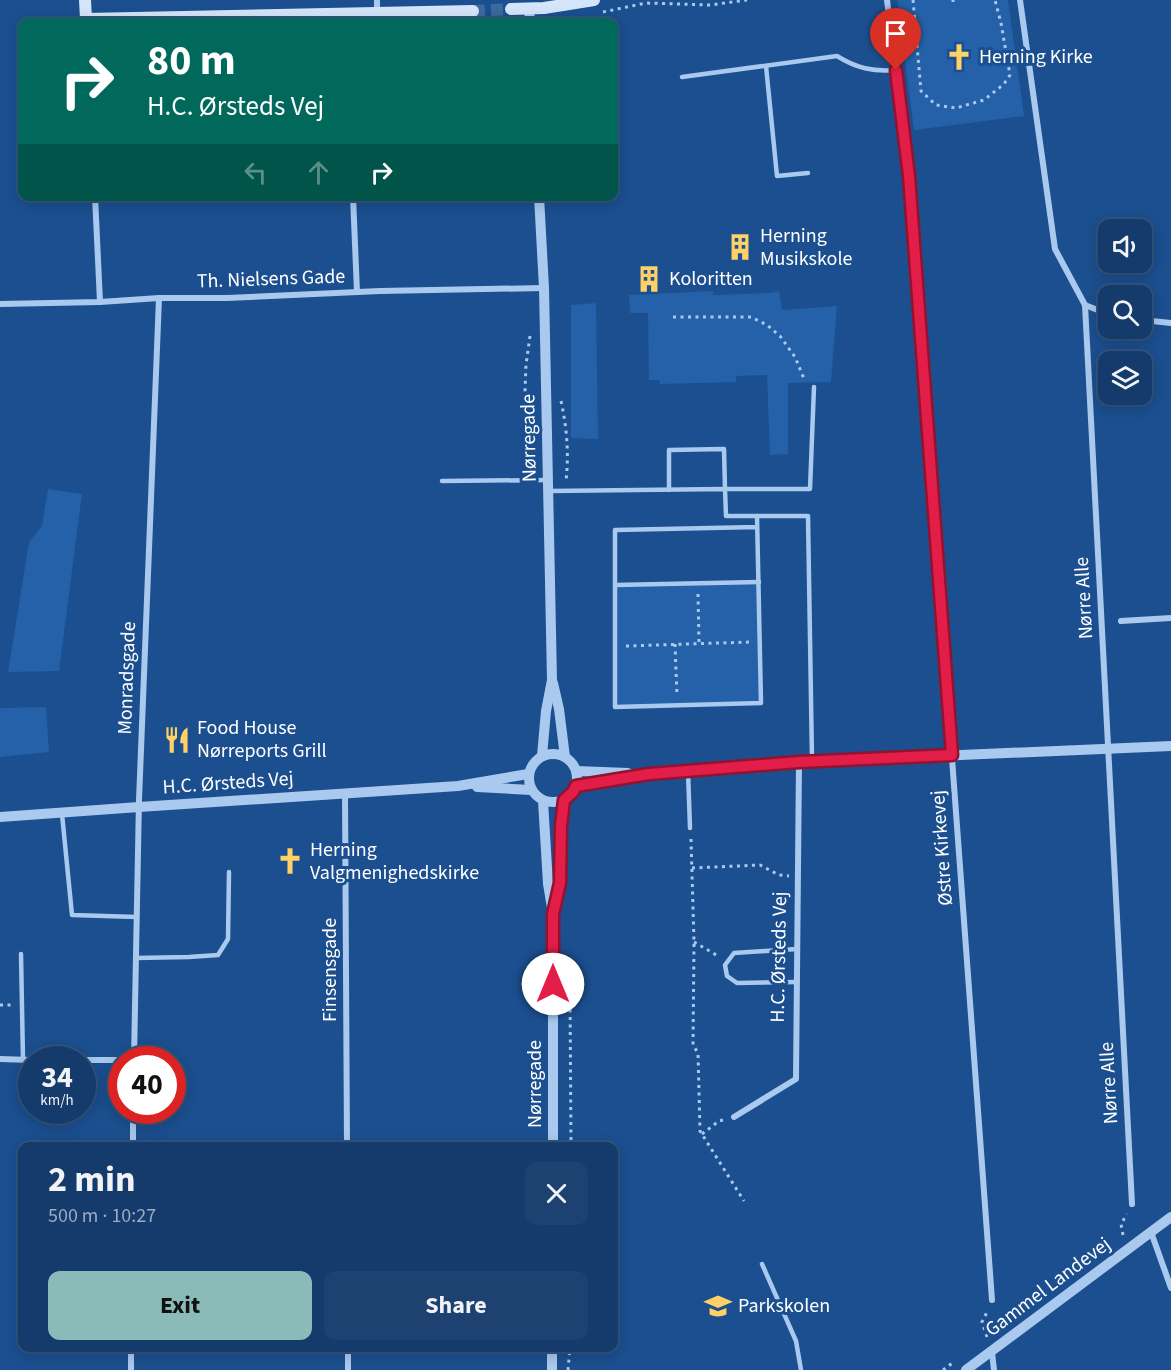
<!DOCTYPE html>
<html lang="en">
<head>
<meta charset="utf-8">
<style>
	:root { --surface:#143b6b; --page:#1d4271; --text:#f1f3f6; --muted:#9dadc1; --line:#33557e; --accent:#8bbbb9 }
	body { margin:0; font-family:"Source Sans 3",sans-serif; background:var(--page); color:var(--text); height:100vh; display:flex; flex-direction:column; font-size:22px; white-space:nowrap }
	* { box-sizing:border-box; margin:0 }
	p { font-size:20px; color:var(--muted) }
	.icon { flex:none; width:33px; height:33px; fill:none; stroke:currentColor; stroke-width:2; stroke-linecap:round; stroke-linejoin:round }
	.map { position:relative; flex:1; overflow:hidden }
	.details { position:absolute; left:18px; top:1142px; width:600px; height:210px; display:flex; flex-direction:column; background:var(--surface); border-radius:12px; box-shadow:0 3px 15px #0003,0 0 0 2px var(--line) }
	.details>* { flex:none }
	.banner { position:absolute; left:18px; top:18px; width:600px; height:183px; border-radius:12px; box-shadow:0 3px 15px #0003,0 0 0 2px var(--line); background:#00695c; color:#fff; overflow:hidden }
	.fabs { position:absolute; left:1098px; top:219px; display:grid; gap:12px }
	.fabs a { display:grid; place-items:center; width:54px; height:54px; border-radius:12px; background:var(--surface); box-shadow:0 3px 15px #0003,0 0 0 2px var(--line); font-size:30px }
	.speed { position:absolute; left:18px; top:1046px; display:flex; gap:12px; font-size:30px; font-weight:700; text-align:center }
	.speed>* { display:grid; place-content:center; width:78px; height:78px; border-radius:50%; background:var(--surface); box-shadow:0 3px 15px #0003,0 0 0 2px var(--line); line-height:1 }
	.speed small { font-size:15px; font-weight:400 }
	.speed .limit { border:9px solid #d22; background:#fff; color:#111 }
	.pin { position:absolute; display:grid; place-items:center; width:51px; height:51px; color:#fff; margin:-62px -26px; border-radius:50% 50% 50% 0; rotate:-45deg; box-shadow:0 0 6px #0007 }
	.pin .icon { rotate:45deg }
	.me { position:absolute; width:66px; margin:-33px; rotate:0deg; stroke-linejoin:round; filter:drop-shadow(0 0 4px #0008) }
	.turn { display:flex; align-items:center; gap:21px; height:126px; padding:0 30px; font-size:27px }
	.turn .icon { width:78px; height:78px; stroke-width:2.5 }
	.turn b { display:block; font-size:42px; line-height:51px }
	.lanes { display:flex; align-items:center; height:57px; padding:0 30px; background:#0003; justify-content:center; gap:30px; direction:ltr }
	.lanes .off { opacity:.35 }
	.round { display:grid; place-items:center; flex:none; width:63px; height:63px; border-radius:12px; background:var(--page) }
	.headline { display:flex; align-items:center; justify-content:space-between; height:102px; padding:0 30px }
	h1 { font-size:36px; font-weight:700; line-height:45px }
	.primary-button { display:flex; gap:12px; margin-top:auto; padding:12px 30px }
	.primary-button a { flex:1; height:69px; border-radius:12px; background:var(--accent); color:#111; font-size:24px; font-weight:700; line-height:69px; text-align:center }
	.primary-button a+a { background:var(--page); color:var(--text) }
	.map>svg:first-child { display:block }
</style>
</head>
<body>
<div class="map">
<svg width="1171" height="1370" viewBox="0 0 1171 1370">
	<rect width="100%" height="100%" fill="#1b4f8f"/>
	<!-- green -->
	<g fill="#2461a8">
		<path d="M897,0H1008L1024,116L914,130Z"/>
		<path d="M713,291V295L770,293L779,291L782,310L837,306L831,382L788,383V454L770,455L767,375L736,376V382L660,384L659,380H649L648,313H630L629,295Z"/>
		<path d="M596,303L598,439L571,438V305Z"/>
		<path d="M48,489L82,494L59,671L8,672L29,542L42,526Z"/>
		<path d="M759,582L761,703L615,707V585Z"/>
		<path d="M46,707L49,752L0,757V708Z"/>
	</g>
	<g fill="none" stroke-linecap="round" stroke-linejoin="round">
		<!-- secondary-tunnel -->
		<path stroke="#3d69a0" stroke-width="12" stroke-dasharray="12 6" stroke-linecap="butt" d="M473,11L511,9"/>
		<!-- path -->
		<g stroke="#a9c9ee" stroke-width="3" stroke-dasharray="3 4.5" stroke-linecap="butt">
			<path d="M913,0L921,91L936,105L956,108L984,100L1004,84L1010,75L1001,23L995,0"/>
			<path d="M953,0V2"/>
			<path d="M603,12L646,3L710,5L747,0"/>
			<path d="M570,22L578,18"/>
			<path d="M673,317H751L767,325L780,336L795,357L805,381"/>
			<path d="M530,336L526,365L525,390L532,431"/>
			<path d="M561,401C567,428 569,454 566,481"/>
			<path d="M698,594L699,643"/>
			<path d="M675,644L677,696"/>
			<path d="M626,646L751,642"/>
			<path d="M691,839L694,942L693,1045L698,1053L700,1131L744,1201"/>
			<path d="M692,868L760,865L779,875L789,876"/>
			<path d="M694,942L718,956"/>
			<path d="M567,980L570,991L571,1146"/>
			<path d="M0,1005H13"/>
			<path d="M702,1134L719,1121L723,1120"/>
			<path d="M1123,1235L1121,1224L1127,1214"/>
			<path d="M989,1335L994,1327L1033,1297L1042,1296"/>
			<path d="M987,1337L982,1322L988,1310"/>
			<path d="M568,1370L570,1347"/>
			<path d="M943,1370L955,1361"/>
		</g>
		<!-- service -->
		<g stroke="#a9c9ee" stroke-width="4.5">
			<path d="M766,66L777,176L808,173"/>
			<path d="M682,77L837,56C856,68 873,72 896,70"/>
			<path d="M442,481L548,480"/>
			<path d="M669,490V450L724,449L725,489H810L814,387"/>
			<path d="M549,491L725,489L726,516H808L812,760"/>
			<path d="M757,516L761,703L615,707V530L757,527"/>
			<path d="M615,585L759,582"/>
			<path d="M688,771L690,828"/>
			<path d="M62,814L72,915L137,917"/>
			<path d="M21,954L23,1060"/>
			<path d="M136,958L189,957L218,955L228,939L229,872"/>
			<path d="M797,982L737,983L727,976L725,965L734,953L797,949"/>
			<path d="M762,1264L796,1341L801,1370"/>
		</g>
		<!-- minor -->
		<g stroke="#a9c9ee" stroke-width="6">
			<path d="M377,0V22"/>
			<path d="M887,0L909,176L992,1300"/>
			<path d="M1020,0L1055,249L1085,305L1132,1204"/>
			<path d="M95,196L100,302"/>
			<path d="M353,196L357,292"/>
			<path d="M0,304L100,302L159,298H227L380,291L544,288"/>
			<path d="M1085,305L1108,314"/>
			<path d="M1142,320L1171,323"/>
			<path d="M1121,621L1171,618"/>
			<path d="M345,794L347,1146"/>
			<path d="M0,1059L32,1060"/>
			<path d="M134,1059L139,800L159,298"/>
			<path d="M82,1060H122"/>
			<path d="M734,1117L796,1079L799,762"/>
			<path d="M133,1146V1110"/>
			<path d="M1151,1232L1171,1288"/>
			<path d="M348,1347V1370"/>
			<path d="M992,1352L994,1370"/>
			<path d="M131,1370V1347"/>
		</g>
		<!-- tertiary -->
		<g stroke="#a9c9ee" stroke-width="10">
			<path d="M529,9L530,22"/>
			<path d="M539,196L544,288L552,680L546,711L542,756"/>
			<path d="M553,683L559,709L565,757"/>
			<circle cx="553" cy="778" r="24"/>
			<path d="M576,771L628,773"/>
			<path d="M576,786L649,774L799,762L1171,746"/>
			<path d="M477,787L531,790"/>
			<path d="M543,801L548,884L553,914V1146"/>
			<path d="M0,817L139,807L458,786L528,774"/>
			<path d="M554,908L560,883L561,826L564,800"/>
			<path d="M552,1370V1347"/>
			<path d="M966,1370L1171,1217"/>
		</g>
		<!-- secondary -->
		<g stroke="#d6e6fa" stroke-width="12">
			<path d="M85,0L86,19L473,11"/>
			<path d="M511,9L544,8L594,0"/>
		</g>
	</g>
	<g fill="none" stroke-linecap="round" stroke-linejoin="round">
		<defs>
			<path id="route" d="M553,984V914L560,883L561,826L564,800L573,792L576,786L649,774L799,762L952,755L909,176L896,70"/>
		</defs>
		<!-- route casing -->
		<use href="#route" stroke="#92132f" stroke-width="15"/>
		<!-- route -->
		<use href="#route" stroke="#e11d48" stroke-width="10"/>
	</g>
	<!-- icons -->
	<defs>
		<symbol id="church-bare" viewBox="-9 -9 18 18"><path d="M-1.2-6h2.4v3.5h3.3v2.4h-3.3V6h-2.4V-.1h-3.3v-2.4h3.3Z" fill="#ffd166" stroke="#1b4f8f" stroke-width="2.5" paint-order="stroke"/></symbol>
		<symbol id="building-bare" viewBox="-9 -9 18 18"><path d="M-4-6H4V6H1V3H-1V6H-4ZM-2.5-4.3h1.7v1.8h-1.7ZM.8-4.3h1.7v1.8H.8ZM-2.5-1h1.7V.8h-1.7ZM.8-1h1.7V.8H.8Z" fill="#ffd166" stroke="#1b4f8f" stroke-width="2.5" paint-order="stroke"/></symbol>
		<symbol id="restaurant-bare" viewBox="-9 -9 18 18"><path d="M-5-6h1v4h1v-4h1v4h1v-4h1v5L-1.5 .5V6h-2V.5L-5-1ZM5-6V6H3V1.5H1.5Q1.5-4 5-6Z" fill="#ffd166" stroke="#1b4f8f" stroke-width="2.5" paint-order="stroke"/></symbol>
		<symbol id="school-bare" viewBox="-9 -9 18 18"><path d="M0-5L7-2L0 1L-7-2ZM-4 1L0 2.5L4 1V4Q0 6-4 4Z" fill="#ffd166" stroke="#1b4f8f" stroke-width="2.5" paint-order="stroke"/></symbol>
	</defs>
	<g fill-rule="evenodd">
		<use href="#church-bare" x="940" y="38" width="38" height="38"/>
		<use href="#building-bare" x="721" y="228" width="38" height="38"/>
		<use href="#building-bare" x="630" y="260" width="38" height="38"/>
		<use href="#restaurant-bare" x="158" y="721" width="38" height="38"/>
		<use href="#church-bare" x="271" y="842" width="38" height="38"/>
		<use href="#school-bare" x="699" y="1287" width="38" height="38"/>
	</g>
	<g text-anchor="middle" dominant-baseline="central" stroke-width="6" stroke-linejoin="round" paint-order="stroke">
		<!-- poi labels -->
		<g font-size="20" fill="#fff" stroke="#1b4f8f" text-anchor="start">
			<text x="979" y="57">Herning Kirke</text>
			<text x="760" y="236">Herning<tspan x="760" dy="23">Musikskole</tspan></text>
			<text x="669" y="279">Koloritten</text>
			<text x="197" y="728">Food House<tspan x="197" dy="23">Nørreports Grill</tspan></text>
			<text x="310" y="850">Herning<tspan x="310" dy="23">Valgmenighedskirke</tspan></text>
			<text x="738" y="1306">Parkskolen</text>
		</g>
		<!-- street labels -->
		<g font-size="20" fill="#fff" stroke="#1b4f8f">
			<text transform="translate(271 279) rotate(-2)">Th. Nielsens Gade</text>
			<text transform="translate(529 438) rotate(-91)">Nørregade</text>
			<text transform="translate(1084 598) rotate(-93)">Nørre Alle</text>
			<text transform="translate(127 678) rotate(-88)">Monradsgade</text>
			<text transform="translate(228 783) rotate(-4)">H.C. Ørsteds Vej</text>
			<text transform="translate(942 848) rotate(-94)">Østre Kirkevej</text>
			<text transform="translate(779 957) rotate(-89)">H.C. Ørsteds Vej</text>
			<text transform="translate(330 970) rotate(-90)">Finsensgade</text>
			<text transform="translate(1109 1083) rotate(-93)">Nørre Alle</text>
			<text transform="translate(535 1084) rotate(-90)">Nørregade</text>
			<text transform="translate(1048 1287) rotate(-37)">Gammel Landevej</text>
		</g>
	</g>
</svg>
<div class="fabs">
<a><svg class="icon" aria-label="sound" viewBox="0 0 24 24"><path d="M4 9h4l5-4v14l-5-4H4zM17 9q2 3 0 6"/></svg></a>
<a><svg class="icon" aria-label="search" viewBox="0 0 24 24"><circle cx="10" cy="10" r="6"/><path d="M15 15l6 6"/></svg></a>
<a><svg class="icon" aria-label="layers" viewBox="0 0 24 24"><path d="M12 4l9 5-9 5-9-5zM3 14l9 5 9-5"/></svg></a>
</div>
<div class="speed"><div>34<small>km/h</small></div><div class="limit">40</div></div>
<div class="pin" style="left:896px;top:70px;background:#d93025"><svg class="icon" aria-label="arrive" viewBox="0 0 24 24"><path d="M6 21V4h12l-3 4 3 4H6"/></svg></div>
<svg class="me" style="left:553px;top:984px" viewBox="-20 -20 40 40"><circle r="19" fill="#fff"/><path d="M0-13L10 11 0 6-10 11z" fill="#e11d48"/></svg>
<div class="banner">
<div class="turn"><svg class="icon" aria-label="right" viewBox="0 0 24 24"><path d="M7 20v-9h11M14 6l5 5-5 5"/></svg><div><b>80 m</b>H.C. Ørsteds Vej</div></div>
<div class="lanes"><svg class="icon off" aria-label="left" viewBox="0 0 24 24"><path d="M17 20v-9H6M10 6l-5 5 5 5"/></svg><svg class="icon off" aria-label="ahead" viewBox="0 0 24 24"><path d="M12 20V5M6 11l6-6 6 6"/></svg><svg class="icon" aria-label="right" viewBox="0 0 24 24"><path d="M7 20v-9h11M14 6l5 5-5 5"/></svg></div>
</div>
<section class="details">
<div class="headline"><div><h1>2 min</h1><p>500 m · 10:27</p></div><a class="round"><svg class="icon" aria-label="close" viewBox="0 0 24 24"><path d="M6 6l12 12M18 6L6 18"/></svg></a></div>
<div class="primary-button"><a>Exit</a><a>Share</a></div>
</section>
</div>
</body>
</html>
